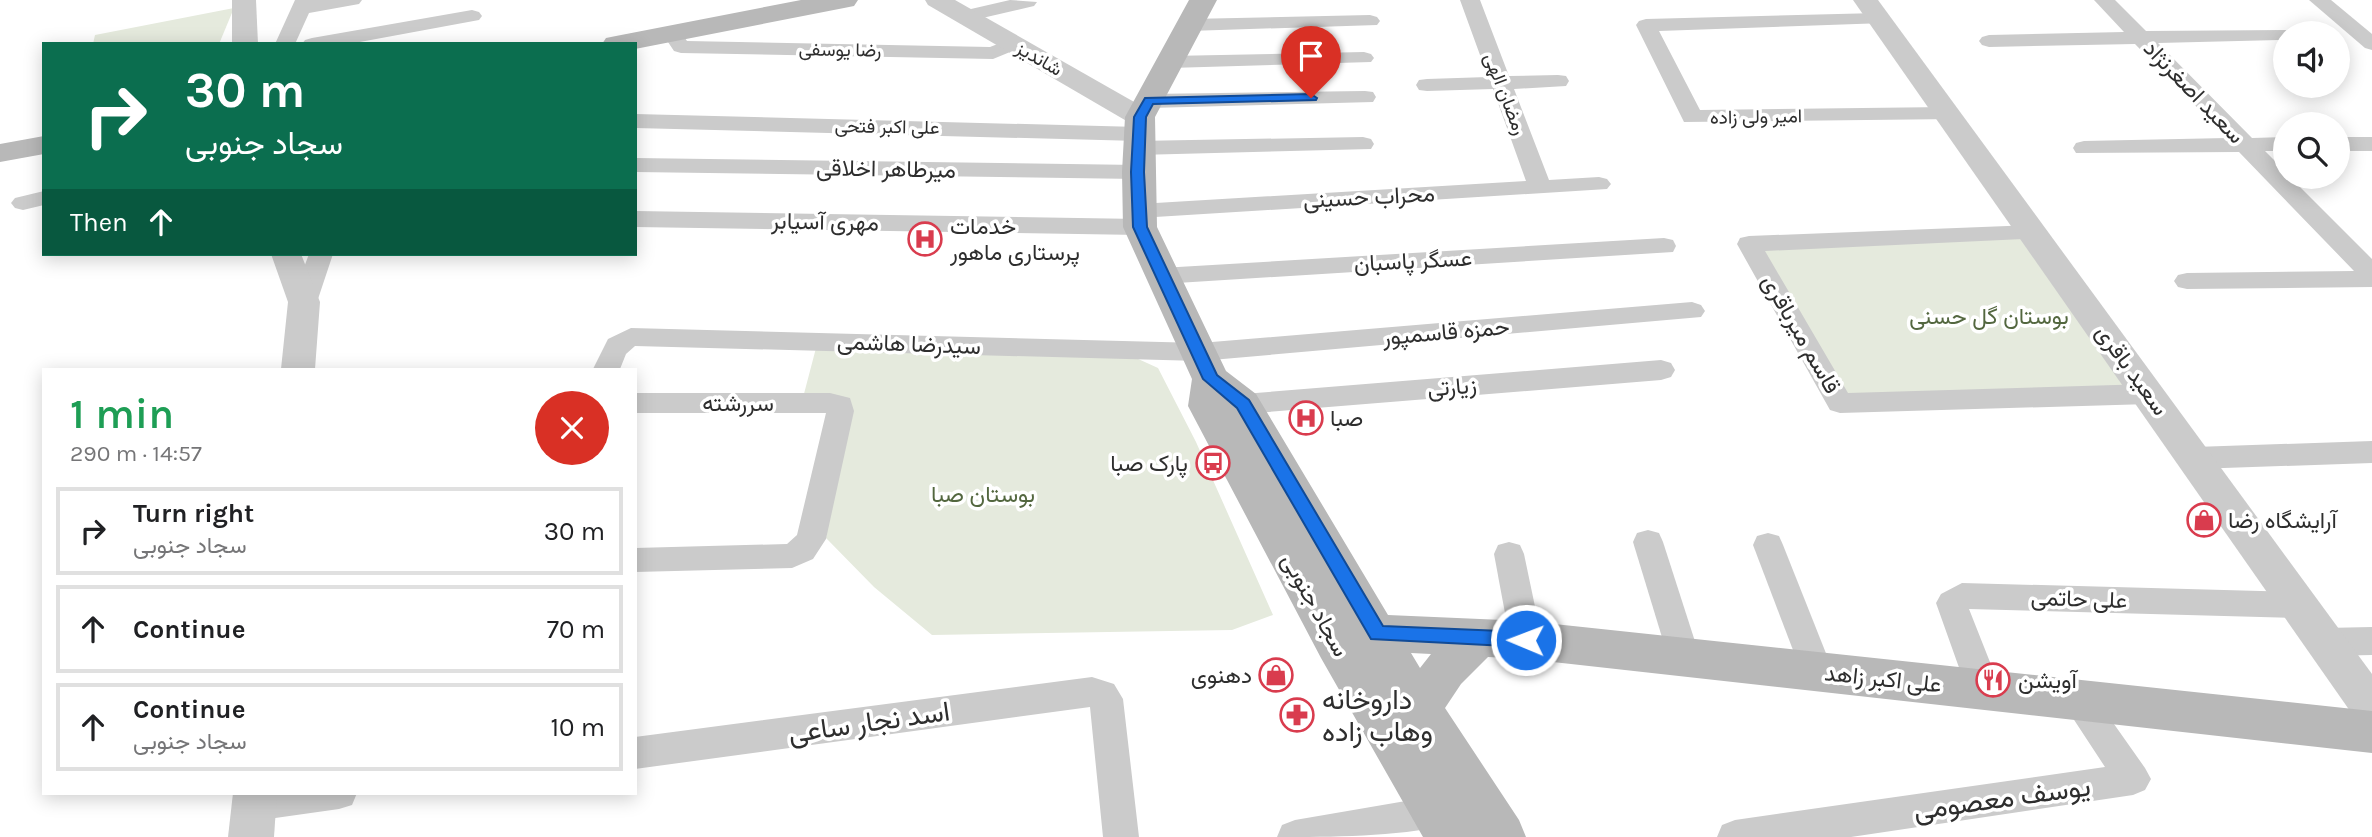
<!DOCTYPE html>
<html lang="en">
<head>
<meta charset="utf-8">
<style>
	:root { --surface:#fff; --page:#f2f2f2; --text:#202124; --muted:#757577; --line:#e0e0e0 }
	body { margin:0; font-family:Karla,Vazirmatn,sans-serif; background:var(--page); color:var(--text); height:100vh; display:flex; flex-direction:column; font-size:26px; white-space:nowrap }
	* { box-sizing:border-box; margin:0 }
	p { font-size:23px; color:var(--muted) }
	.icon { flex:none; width:38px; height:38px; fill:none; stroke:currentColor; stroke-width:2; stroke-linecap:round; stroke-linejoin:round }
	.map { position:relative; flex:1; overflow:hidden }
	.details { position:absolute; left:42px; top:368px; width:595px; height:427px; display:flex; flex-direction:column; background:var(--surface); border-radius:0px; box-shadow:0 4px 18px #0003 }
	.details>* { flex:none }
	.hud { position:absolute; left:42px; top:42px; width:595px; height:214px; border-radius:0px; box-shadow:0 4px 18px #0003; background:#0b6e4f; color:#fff; overflow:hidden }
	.buttons { position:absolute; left:2273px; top:21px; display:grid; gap:14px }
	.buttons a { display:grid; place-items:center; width:77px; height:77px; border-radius:50%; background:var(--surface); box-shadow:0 4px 18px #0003; font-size:35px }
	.pin { position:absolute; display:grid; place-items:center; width:60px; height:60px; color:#fff; margin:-72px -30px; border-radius:50% 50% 50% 0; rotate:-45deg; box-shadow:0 0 7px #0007 }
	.pin .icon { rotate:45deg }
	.me { position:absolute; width:77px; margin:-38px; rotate:271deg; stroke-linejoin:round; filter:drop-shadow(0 0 5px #0008) }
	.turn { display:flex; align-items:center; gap:24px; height:147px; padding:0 28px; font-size:32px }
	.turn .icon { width:91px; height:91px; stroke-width:2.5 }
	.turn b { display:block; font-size:49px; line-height:60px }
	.then { display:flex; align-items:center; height:66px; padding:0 28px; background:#0003; gap:14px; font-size:26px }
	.round { display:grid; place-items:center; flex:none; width:74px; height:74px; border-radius:37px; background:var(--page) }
	.summary { display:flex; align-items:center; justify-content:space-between; height:119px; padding:0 28px }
	h1 { font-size:42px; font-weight:600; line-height:52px; color:#1e9e55 }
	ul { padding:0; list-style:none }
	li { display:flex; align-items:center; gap:21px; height:88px; margin:0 14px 10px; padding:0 14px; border:4px solid var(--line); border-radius:0px }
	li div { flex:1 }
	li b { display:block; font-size:26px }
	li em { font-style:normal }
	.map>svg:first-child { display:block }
</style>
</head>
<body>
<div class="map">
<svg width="2372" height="837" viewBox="0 0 2372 837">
	<rect width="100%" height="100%" fill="#fff"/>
	<!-- green -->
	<g fill="#e5eadd">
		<path d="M234,8L219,44H93L95,35Z"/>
		<path d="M2030,238L2138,389L1844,398L1760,247Z"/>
		<path d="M816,348L1136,358L1158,368L1196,442L1273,615L1232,630L932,635L874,587L826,538L846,412L800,409Z"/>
	</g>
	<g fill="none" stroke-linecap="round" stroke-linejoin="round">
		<!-- minor -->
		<g fill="#cbcbcb" fill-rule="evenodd">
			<path d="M295,0H362L359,4L309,13L295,44H275Z"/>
			<path d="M1010,0L1037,2L1034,6L965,22L958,20L955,16L958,12Z"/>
			<path d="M1460,0H1480L1509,76L1558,75L1566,76L1569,81L1566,86L1514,89L1549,180L1599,177L1607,179L1611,184L1607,189L1139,218L1131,216L1127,211L1131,206L1139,204L1526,181L1493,89L1427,91L1419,90L1416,85L1419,80L1427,79L1488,77Z"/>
			<path d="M2094,0H2115L2146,31L2286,30L2289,33H2286V39L2279,40L2158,43L2252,138L2286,137V151H2265L2286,172V177H2290L2372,259V287L2187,289L2178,287L2174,281L2178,275L2187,273L2354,271L2239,152L2076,153L2073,148L2076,143L2084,141L2227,138L2135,44L1989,47L1982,45L1979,41L1982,37L1989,35L2124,32Z"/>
			<path d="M2309,0H2331L2372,34V50L2365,48Z"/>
			<path d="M472,10L479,12L482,16L479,20L349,44H302L305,40L312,38Z"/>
			<path d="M1878,13L1885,15L1888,19L1885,23L1659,31L1700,110L1947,107L1955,109L1958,114L1955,119L1684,122L1636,25L1639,21L1646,19Z"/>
			<path d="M1370,15L1377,17L1380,21L1377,25L1189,31L1182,29L1179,25L1182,21L1189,19Z"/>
			<path d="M672,27L679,29L687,41L990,47L1013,38L1020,40L1023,44L1020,48L993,59L681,53L674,51L662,33L665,29Z"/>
			<path d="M1364,52L1371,54L1374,58L1371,62L1170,68L1163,66L1160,62L1163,58L1170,56Z"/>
			<path d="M1365,91L1373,92L1376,97L1373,102L1149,108L1141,106L1138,101L1141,96L1149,94Z"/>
			<path d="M635,114L1139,127L1147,129L1150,134L1147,139L1139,141L635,128Z"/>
			<path d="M1363,137L1371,139L1374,144L1371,149L1138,155L1130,153L1127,148L1130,143L1138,141Z"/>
			<rect x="2338" y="137" width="34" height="14"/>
			<path d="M635,158L1138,165L1146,167L1150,172L1146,177L1138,179L635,172Z"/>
			<path d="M44,191V205L23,210L15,208L11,203L15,198Z"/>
			<path d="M635,211L1140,219L1149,222L1152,227L1149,232L1140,235L635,227Z"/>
			<path d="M2033,225L2042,228L2045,233L2042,238L1765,251L1848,393L2149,384L2159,387L2163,394L2159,401L2149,404L1840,413L1830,410L1737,244L1740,238L1749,236Z"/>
			<path d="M1664,238L1673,240L1676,246L1673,252L1161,284L1152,282L1148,276L1152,270L1161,268Z"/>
			<path d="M309,254H333L317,302L313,308L304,311L295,308L291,302Z"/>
			<path d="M1692,302L1701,305L1705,311L1701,317L1200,361L635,346L626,354L620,369H593L608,339L631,328L1200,343Z"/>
			<path d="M1661,360L1671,363L1675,370L1671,377L1661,380L1243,414L1233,411L1229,404L1233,397L1243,394Z"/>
			<path d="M635,393H830L850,398L854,411L826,539L813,559L792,568L635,572V548L787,544L797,535L826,413H635Z"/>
			<path d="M2372,441V463L2195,469L2185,466L2181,458L2185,450L2195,447Z"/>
			<path d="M1648,530L1659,533L1663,542L1700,657L1696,667L1684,671L1672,667L1668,657L1633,542L1637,533Z"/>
			<path d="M1768,533L1779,536L1783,545L1833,671L1829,681L1817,685L1805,681L1801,671L1753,545L1757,536Z"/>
			<path d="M1509,542L1520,545L1524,554L1542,640L1537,650L1526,654L1515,650L1510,640L1494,554L1498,545Z"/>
			<path d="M1962,583L2300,592L2311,596L2316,605L2311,614L2300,618L1969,609L2001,690L1996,700L1984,705L1972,700L1967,690L1936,603L1941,594Z"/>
			<path d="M2372,627V655L2325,656L2314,652L2309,642L2314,632L2325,628Z"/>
			<path d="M1092,677L1114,684L1123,699L1139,837H1103L1090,707L635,769V737Z"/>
			<path d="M2078,685L2090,690L2145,768L2151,779L2145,790L2133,795L1851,837H1717L1722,825L1735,820L2105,767L2061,700L2066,690Z"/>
			<path d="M241,793H357L352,805L339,809L254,821L241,816L236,804Z"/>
			<path d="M1435,796L1448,801L1453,813L1448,825C1395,837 1332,837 1277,837L1282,825L1295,820Z"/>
		</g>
		<!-- tertiary -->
		<g fill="#cbcbcb" fill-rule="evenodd">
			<path d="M232,0H256L258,44H232Z"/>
			<path d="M925,0H955L1150,111L1154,117L1150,123L1140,125L1130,123L928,5Z"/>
			<path d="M1853,0H1878L2372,674V727L2357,721Z"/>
			<path d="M271,254H301L320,302L315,369H281L288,302Z"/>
			<path d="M233,793H277L274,837H228Z"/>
		</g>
		<!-- secondary -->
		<g fill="#b8b8b8" fill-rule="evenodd">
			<path d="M801,0H858L854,6L844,8L635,49V44H602L606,38L616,36Z"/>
			<path d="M1189,0H1217L1155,117L1157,227L1226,371L1256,394L1388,615L1526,621L2372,711V753L1526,659L1488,657L1461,684L1445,708L1519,820L1526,837H1423L1321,658L1188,406L1192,379L1123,227L1122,172L1125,117ZM1411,653L1431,654L1420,668Z"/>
			<path d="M44,136V154L0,162V144Z"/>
		</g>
	</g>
	<!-- route -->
	<path fill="#1a73e8" stroke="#114b97" stroke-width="2" d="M1311,94L1317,98L1316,100L1153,104L1146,117L1144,172L1147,227L1217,375L1249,400L1383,626L1526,632L1533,634L1535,640L1533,645L1526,647L1371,639L1237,408L1203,379L1133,227L1131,172L1134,117L1145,98Z"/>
	<!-- icons -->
	<defs>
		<symbol id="hospital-ring" viewBox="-11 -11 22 22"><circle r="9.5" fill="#fff" stroke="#d93c4e" stroke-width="1.5"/><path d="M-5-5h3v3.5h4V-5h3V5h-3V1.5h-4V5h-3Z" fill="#d93c4e"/></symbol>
		<symbol id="bus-ring" viewBox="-11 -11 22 22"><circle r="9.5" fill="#fff" stroke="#d93c4e" stroke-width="1.5"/><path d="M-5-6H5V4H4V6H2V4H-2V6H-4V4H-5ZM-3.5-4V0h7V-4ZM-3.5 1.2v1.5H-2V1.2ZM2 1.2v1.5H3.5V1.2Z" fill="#d93c4e"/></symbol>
		<symbol id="shop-ring" viewBox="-11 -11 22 22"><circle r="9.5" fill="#fff" stroke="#d93c4e" stroke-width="1.5"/><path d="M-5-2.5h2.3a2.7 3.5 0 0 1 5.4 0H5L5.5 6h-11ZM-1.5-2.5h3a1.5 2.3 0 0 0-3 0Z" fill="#d93c4e"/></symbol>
		<symbol id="restaurant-ring" viewBox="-11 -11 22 22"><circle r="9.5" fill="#fff" stroke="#d93c4e" stroke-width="1.5"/><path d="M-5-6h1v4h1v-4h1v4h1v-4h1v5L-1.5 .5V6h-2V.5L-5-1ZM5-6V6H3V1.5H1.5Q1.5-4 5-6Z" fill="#d93c4e"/></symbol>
		<symbol id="pharmacy-ring" viewBox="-11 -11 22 22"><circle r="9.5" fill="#fff" stroke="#d93c4e" stroke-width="1.5"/><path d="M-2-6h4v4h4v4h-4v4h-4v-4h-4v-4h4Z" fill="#d93c4e"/></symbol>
	</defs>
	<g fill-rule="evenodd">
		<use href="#hospital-ring" x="906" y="220" width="38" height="38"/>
		<use href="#hospital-ring" x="1287" y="399" width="38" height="38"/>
		<use href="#bus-ring" x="1194" y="444" width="38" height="38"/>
		<use href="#shop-ring" x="2185" y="501" width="38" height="38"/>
		<use href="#shop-ring" x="1257" y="656" width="38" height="38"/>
		<use href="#restaurant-ring" x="1974" y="661" width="38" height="38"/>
		<use href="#pharmacy-ring" x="1278" y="696" width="38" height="38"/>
	</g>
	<g text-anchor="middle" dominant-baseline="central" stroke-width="7" stroke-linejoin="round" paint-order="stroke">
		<!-- far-street labels -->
		<g font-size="19" fill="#2e2e2e" stroke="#fff">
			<text transform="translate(840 50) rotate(1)">رضا یوسفی</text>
			<text transform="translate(1039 59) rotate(30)">شاندیز</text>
			<text transform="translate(1505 94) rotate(69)">رمضان الهی</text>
			<text transform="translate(1756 117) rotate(-1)">امیر ولی زاده</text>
			<text transform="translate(887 127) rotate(1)">علی اکبر فتحی</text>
		</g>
		<!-- street labels -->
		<g font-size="23" fill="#2e2e2e" stroke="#fff">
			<text transform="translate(2194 92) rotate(46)">سعید اصغرنژاد</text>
			<text transform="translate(886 169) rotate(1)">میرطاهر اخلاقی</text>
			<text transform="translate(1369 197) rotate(-3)">محراب حسینی</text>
			<text transform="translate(825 222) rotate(1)">مهری آسیابر</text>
			<text transform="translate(1413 261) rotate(-3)">عسگر پاسبان</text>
			<text transform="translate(1446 332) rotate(-5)">حمزه قاسمپور</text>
			<text transform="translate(1801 334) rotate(60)">قاسم میرباقری</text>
			<text transform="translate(909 344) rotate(2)">سیدرضا هاشمی</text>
			<text transform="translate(2132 370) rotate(54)">سعید باقری</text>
			<text transform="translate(1452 387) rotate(-5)">زیارتی</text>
			<text x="738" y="403">سررشته</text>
			<text transform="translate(2079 599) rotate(2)">علی حاتمی</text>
			<text transform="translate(1315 605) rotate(61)">سجاد جنوبی</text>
			<text transform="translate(1883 679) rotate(6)">علی اکبر زاهد</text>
		</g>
		<!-- poi labels -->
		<g font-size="23" fill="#2e2e2e" stroke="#fff" text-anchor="start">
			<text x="950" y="226">خدمات<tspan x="950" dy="26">پرستاری ماهور</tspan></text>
			<text x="1330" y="418">صبا</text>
			<text x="1188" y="463" text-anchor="end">پارک صبا</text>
			<text x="2228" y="520">آرایشگاه رضا</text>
			<text x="1252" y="675" text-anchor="end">دهنوی</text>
			<text x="2018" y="680">آویشن</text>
		</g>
		<!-- park labels -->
		<g font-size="23" fill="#53673f" stroke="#fff">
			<text x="1989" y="316">بوستان گل حسنی</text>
			<text x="983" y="494">بوستان صبا</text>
		</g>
		<!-- near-poi labels -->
		<g font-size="28" fill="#2e2e2e" stroke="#fff" text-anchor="start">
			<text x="1322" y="699">داروخانه<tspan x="1322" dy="32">وهاب زاده</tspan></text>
		</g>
		<!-- near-street labels -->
		<g font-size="28" fill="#2e2e2e" stroke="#fff">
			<text transform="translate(869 722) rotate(-8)">اسد نجار ساعی</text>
			<text transform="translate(2002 798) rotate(-8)">یوسف معصومی</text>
		</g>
	</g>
</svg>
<div class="buttons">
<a><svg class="icon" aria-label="sound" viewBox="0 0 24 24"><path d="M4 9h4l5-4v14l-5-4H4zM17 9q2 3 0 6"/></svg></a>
<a><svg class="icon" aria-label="search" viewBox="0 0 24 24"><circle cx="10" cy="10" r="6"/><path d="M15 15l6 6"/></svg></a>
</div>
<div class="pin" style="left:1311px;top:98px;background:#d93025"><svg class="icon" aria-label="arrive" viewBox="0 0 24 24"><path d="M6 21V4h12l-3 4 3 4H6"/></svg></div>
<svg class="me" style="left:1526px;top:640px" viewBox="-20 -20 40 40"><circle r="17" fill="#1a73e8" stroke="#fff" stroke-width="3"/><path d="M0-11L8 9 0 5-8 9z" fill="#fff"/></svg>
<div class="hud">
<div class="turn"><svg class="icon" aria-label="right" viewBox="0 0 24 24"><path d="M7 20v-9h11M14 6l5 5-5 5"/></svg><div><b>30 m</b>سجاد جنوبی</div></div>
<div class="then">Then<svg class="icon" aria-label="ahead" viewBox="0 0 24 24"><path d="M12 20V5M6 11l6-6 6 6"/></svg></div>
</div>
<section class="details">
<div class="summary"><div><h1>1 min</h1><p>290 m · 14:57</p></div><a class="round" style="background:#d93025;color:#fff"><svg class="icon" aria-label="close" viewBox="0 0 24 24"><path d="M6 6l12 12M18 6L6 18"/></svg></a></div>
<ul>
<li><svg class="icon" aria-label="right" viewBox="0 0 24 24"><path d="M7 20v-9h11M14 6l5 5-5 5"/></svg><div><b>Turn right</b><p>سجاد جنوبی</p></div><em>30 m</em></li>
<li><svg class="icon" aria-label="ahead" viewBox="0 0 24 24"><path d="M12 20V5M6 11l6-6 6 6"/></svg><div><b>Continue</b></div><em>70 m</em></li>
<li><svg class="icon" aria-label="ahead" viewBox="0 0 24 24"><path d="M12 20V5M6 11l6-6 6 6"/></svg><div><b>Continue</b><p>سجاد جنوبی</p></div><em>10 m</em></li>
</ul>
</section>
</div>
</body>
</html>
